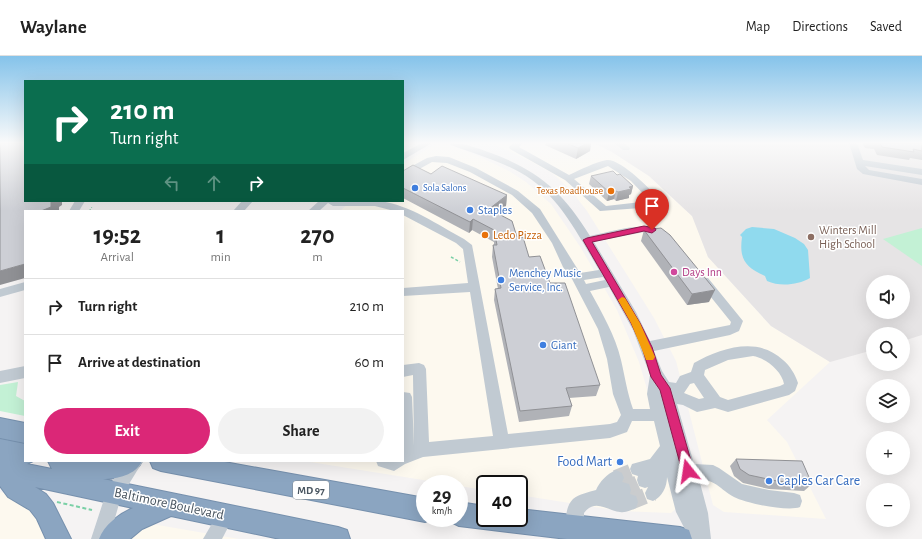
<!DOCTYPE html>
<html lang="en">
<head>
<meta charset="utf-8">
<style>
	:root { --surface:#fff; --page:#f2f2f2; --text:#222; --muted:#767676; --line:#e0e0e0; --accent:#db2777 }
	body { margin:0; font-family:"Alegreya Sans",sans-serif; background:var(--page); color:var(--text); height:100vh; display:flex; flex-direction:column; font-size:15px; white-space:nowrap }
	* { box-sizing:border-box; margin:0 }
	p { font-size:13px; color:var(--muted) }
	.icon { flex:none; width:22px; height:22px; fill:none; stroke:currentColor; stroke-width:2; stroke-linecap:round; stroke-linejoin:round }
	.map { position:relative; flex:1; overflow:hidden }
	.sheet { position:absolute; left:24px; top:154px; width:380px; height:252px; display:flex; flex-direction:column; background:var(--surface); border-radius:0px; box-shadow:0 4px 16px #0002 }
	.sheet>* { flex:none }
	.guide { position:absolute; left:24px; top:24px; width:380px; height:122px; border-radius:0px; box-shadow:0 4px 16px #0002; background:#0b6e4f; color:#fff; overflow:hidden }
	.buttons { position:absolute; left:866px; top:219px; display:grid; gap:8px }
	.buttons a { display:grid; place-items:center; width:44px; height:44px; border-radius:50%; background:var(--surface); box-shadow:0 4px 16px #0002; font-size:20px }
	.speed { position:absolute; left:416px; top:419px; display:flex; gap:8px; font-size:20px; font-weight:700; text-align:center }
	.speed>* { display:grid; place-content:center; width:52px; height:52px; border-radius:50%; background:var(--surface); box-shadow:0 4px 16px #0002; line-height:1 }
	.speed small { font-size:10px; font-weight:400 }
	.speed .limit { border:2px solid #111; border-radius:6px; background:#fff; color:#111 }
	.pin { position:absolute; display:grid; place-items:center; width:34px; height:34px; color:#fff; margin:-41px -17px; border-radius:50% 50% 50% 0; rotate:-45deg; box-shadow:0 0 4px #0007 }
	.pin .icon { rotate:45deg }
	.me { position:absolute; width:44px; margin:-22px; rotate:345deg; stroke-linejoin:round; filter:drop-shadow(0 0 3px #0008) }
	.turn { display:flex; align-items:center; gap:14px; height:84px; padding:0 20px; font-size:18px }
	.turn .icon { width:52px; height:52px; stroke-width:2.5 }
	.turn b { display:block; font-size:28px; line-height:34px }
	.lanes { display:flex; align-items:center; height:38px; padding:0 20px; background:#0003; justify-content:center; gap:20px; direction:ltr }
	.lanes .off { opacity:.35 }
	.eta { display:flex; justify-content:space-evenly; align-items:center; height:68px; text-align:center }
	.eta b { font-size:24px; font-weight:600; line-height:28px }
	.primary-button { display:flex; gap:8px; margin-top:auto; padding:8px 20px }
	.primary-button a { flex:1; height:46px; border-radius:24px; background:var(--accent); color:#fff; font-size:16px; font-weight:600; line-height:46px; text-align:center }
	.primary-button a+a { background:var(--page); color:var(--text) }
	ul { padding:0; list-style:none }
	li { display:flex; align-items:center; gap:12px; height:56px; padding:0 20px; border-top:1px solid var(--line) }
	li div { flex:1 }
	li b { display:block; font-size:15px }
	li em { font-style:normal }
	header { display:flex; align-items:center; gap:24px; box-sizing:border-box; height:56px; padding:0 20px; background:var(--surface); border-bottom:1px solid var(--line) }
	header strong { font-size:19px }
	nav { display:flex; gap:22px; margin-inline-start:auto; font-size:14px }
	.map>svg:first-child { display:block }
</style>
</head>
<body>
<header>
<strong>Waylane</strong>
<nav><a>Map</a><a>Directions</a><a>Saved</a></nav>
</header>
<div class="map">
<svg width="922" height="483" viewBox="0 0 922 483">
	<rect width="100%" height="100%" fill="#f5f3f3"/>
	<!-- commercial -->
	<g fill="#fdf9ef">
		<path d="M437,87H447L480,101L509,115L526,126L551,148L581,192L617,254L639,306L675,428L678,451L671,457L620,455L519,439V428H485V434L459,430V428H448L304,405H403V155H340L351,145H403V108Z"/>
		<path d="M491,87H594L612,96L649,120L693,161L708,201L771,270L830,306L767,364L787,386L826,463L724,456L713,449L676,305L654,262L587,155L570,133L552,117L526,103Z"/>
		<path d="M0,436L13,439L37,453L50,483H0Z"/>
		<path d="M152,468L239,483H130L140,473Z"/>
	</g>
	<!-- education -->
	<path fill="#e6e4e5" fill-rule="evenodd" d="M594,87H922V279L903,285V278H873V294L830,306L771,270L708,201L692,160L649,120L612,96ZM873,226H903V256H873Z"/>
	<!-- green -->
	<g fill="#c3f1d5">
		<path d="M922,172V210L883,183Z"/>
		<path d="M18,326L16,340L25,345V360L0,355V329Z"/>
	</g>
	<!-- water -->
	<path fill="#90daee" d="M752,171L774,173L795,182L804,188L808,194L810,222C798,229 780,231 767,225L765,220C745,211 739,203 742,181L740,179L746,173Z"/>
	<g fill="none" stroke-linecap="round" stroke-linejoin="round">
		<!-- minor-tunnel -->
		<g stroke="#caccce" stroke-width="16" stroke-dasharray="16 8" stroke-linecap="butt">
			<path d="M616,422L638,413"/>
			<path d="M623,434L645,424"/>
			<path d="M630,446L653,437"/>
		</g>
		<defs>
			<g id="highway">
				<path d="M0,362L25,367V387L0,382Z"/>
				<path d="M0,383L25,388V405H33L27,408L52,413L48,405H142C136,419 117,423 103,423L338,471L347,474L350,483H280L171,460L142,473L130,483H99C104,469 119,458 133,452L35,431L46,438L53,447L71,483H46L37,463L30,454L8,441L0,430Z"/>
				<path d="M150,405H219L425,442V462H434L425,466L161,415L153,412Z"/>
				<path d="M459,446L485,450V462H519V453L680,471L689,474L692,483H567L459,470L451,466L449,462H459Z"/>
			</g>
		</defs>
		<!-- highway casing -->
		<use href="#highway" stroke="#7690ad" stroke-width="2"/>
		<!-- path-far2 -->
		<path stroke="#7ad0a6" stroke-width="1" stroke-dasharray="2.5 1.5" stroke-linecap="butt" d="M89,155L92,151"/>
		<!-- path-far1 -->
		<path stroke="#7ad0a6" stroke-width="1.5" stroke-dasharray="3 2" stroke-linecap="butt" d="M451,201L460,206"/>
		<!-- path -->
		<path stroke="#7ad0a6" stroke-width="2" stroke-dasharray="4 2.5" stroke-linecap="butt" d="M57,446L92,454"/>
		<!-- minor -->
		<g fill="#c1cad2" fill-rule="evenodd">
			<path d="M422,87H432L403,104V97Z"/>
			<path d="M450,87C465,87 477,92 491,97C539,115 563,136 590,180C611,176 654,161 668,181L663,184L649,177L644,176L594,186L636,256L650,285L730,269L731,266L698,225L700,222H708L743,265L739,275L730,279L654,295L662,315L669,326L676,327L680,320L691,316L694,307C721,292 758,280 783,304C790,310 795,318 798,327L795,335L789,339L728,356L715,352L697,356L683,349L677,348L694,408L713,409L719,412L742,428L769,434L794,437L800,439L802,445L800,451C788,456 745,447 734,441C719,433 718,425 699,423L708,457L711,483H690L676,456L667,421C667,431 662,441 653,445L647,443L645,437L648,431L645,432L639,430L637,424L638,420L632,418L630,413L632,408L650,403L660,390L654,365H632L627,376L610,382L423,401L405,408L394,415L378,410L376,405H403V336L410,337L412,341L414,390L413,319L403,321V309L419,307L424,309L426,313L429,386L493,380L470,236L403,240V232L468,227L463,193L456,187L403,159V155H394L375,150H333L328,147L319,155H308L319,145C339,145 361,143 380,145C410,149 438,169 464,183L472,189L508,378L610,368L617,366L621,359L613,338L607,303L598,273L572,223L563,211L552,187L532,157L512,139L470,116L447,107L432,106L403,122V115L427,102L436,100L449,101L476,112L518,135L540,153L580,217L599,214C580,182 563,147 532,124C508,107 478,99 451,89ZM603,221L605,224L586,228L584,224ZM609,231L633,274L650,319L647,338L650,353H633C627,336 625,321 621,304C615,279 602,257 590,235ZM753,300C766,302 782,315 784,328L780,330L728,344L720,341L704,319L705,314L728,304ZM694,327L704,342L699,343L684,337L690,328Z"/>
			<path d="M513,87H523L519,91L569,119C580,114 595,106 607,104C621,103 653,135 661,146L657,150L654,151L600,155L565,124L510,93L509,91ZM608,110L631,125L650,145L606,150L574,123Z"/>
			<path d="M614,87H624L630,92L629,94H623Z"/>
			<path d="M849,87H857L863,104L922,113V119L865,110L869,114L922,123V129L863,118L857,113Z"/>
			<path d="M75,145H85L79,155H69Z"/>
			<path d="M242,145H253L244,155H233Z"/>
			<path d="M25,226V234L0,241V233Z"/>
			<path d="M25,310V322L0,327V315Z"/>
			<path d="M126,405H143L121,441L109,483H91L108,431Z"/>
			<path d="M616,414L622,417L624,422L622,426L629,428L631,434L630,438L636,440L638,446L636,452C631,454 626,457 620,456C608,455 595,442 584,457V473L581,479L575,482L569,479C565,469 564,452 573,443C579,438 589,436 596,434C600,425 607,418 616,414Z"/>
			<path d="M226,452L232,454L234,460L222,483H203L220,454Z"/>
		</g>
		<!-- highway -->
		<use href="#highway" fill="#8ba5c1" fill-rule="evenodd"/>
	</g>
	<!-- wall -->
	<g fill="#b0b2b7">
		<path d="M545,87H591L590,95L576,103L545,89L546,87Z"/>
		<path d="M862,87H922V104L910,102L909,104L877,99L874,93L865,92Z"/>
		<path d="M403,115L431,118L507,139L506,150L497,157L517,181L529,201L550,227L600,329L596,340L569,342L572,350L569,360L519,366L494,244L495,233H498L492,201L493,189H494V186L472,174L469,177L403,142Z"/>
		<path d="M617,119L633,130L631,138L629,139V142L616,145L614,143L607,145L589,128L591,120Z"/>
		<path d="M644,174L709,246L687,249L641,185Z"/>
		<path d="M736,403L812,428L804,435L769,433L743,427L734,420L730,410Z"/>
	</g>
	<!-- shaded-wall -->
	<g fill="#909195">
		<path d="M587,87H591L590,95L576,103L578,92Z"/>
		<path d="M633,130L631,138L629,139V142L616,145L618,136L629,131Z"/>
		<path d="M616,135L614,143L607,145L609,136Z"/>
		<path d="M507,139L506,150L488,164L489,153Z"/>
		<path d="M51,145H62V149L59,151V155H41Z"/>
		<path d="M473,163L472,174L469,177L470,166Z"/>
		<path d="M25,208V222L0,229V215Z"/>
		<path d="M715,234L709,246L687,249L692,238Z"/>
	</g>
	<!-- building -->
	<g fill="#cdcfd5" stroke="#909195">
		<path d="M0,87H25V145H51V151L41,155H25V208L0,215Z"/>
		<path d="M566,87H587L578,92Z"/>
		<path d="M880,87H922V95L913,93L914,96L882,91Z"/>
		<path d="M413,109L431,118L442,110L507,139L489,153L512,165L517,181H523L529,201L540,200L550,227H565L600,329L566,332L572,350L520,355L495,233L501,232L493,189H497L494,174L473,163L470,166L403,132V115Z"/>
		<path d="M613,115L617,119L620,118L633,130L629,131L631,133L618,136L616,135L609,136L591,120Z"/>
		<path d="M661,172L670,179L715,234L692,238L644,174Z"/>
		<path d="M736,403L802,405L812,428L777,425L749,419L740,413Z"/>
	</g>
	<!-- sky -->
	<linearGradient id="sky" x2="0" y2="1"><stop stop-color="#85c3ea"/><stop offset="0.56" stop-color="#fafafa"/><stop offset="1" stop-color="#fafafa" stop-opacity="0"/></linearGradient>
	<rect width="922" height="155" fill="url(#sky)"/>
	<!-- route -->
	<path fill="#db2777" stroke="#8e194d" d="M644,170L655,172L656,174L652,177L644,175L592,186L640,267L652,291L661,319L670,332L694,415L692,419L688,421L683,419L682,415L660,334L651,321L642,291L631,267L583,184L587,182Z"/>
	<!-- slow -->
	<path fill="#f59e0b" d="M622,241L625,242L640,267L655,301L653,304H646L645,301L631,267L618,244Z"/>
	<!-- markers -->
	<g fill="#3f7fe0" stroke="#fff" stroke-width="1.5">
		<circle cx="415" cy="132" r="4"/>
		<circle cx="470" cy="154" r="4"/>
		<circle cx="501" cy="224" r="4"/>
		<circle cx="543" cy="289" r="4"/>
		<circle cx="620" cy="406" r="4"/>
		<circle cx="769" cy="425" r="4"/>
	</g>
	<g fill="#e8710a" stroke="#fff" stroke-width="1.5">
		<circle cx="611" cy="135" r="4"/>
		<circle cx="485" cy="179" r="4"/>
	</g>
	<circle fill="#8d6e63" stroke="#fff" stroke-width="1.5" cx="811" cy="181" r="4"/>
	<circle fill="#d1479c" stroke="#fff" stroke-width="1.5" cx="674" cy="216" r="4"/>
	<g text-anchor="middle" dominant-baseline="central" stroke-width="3" stroke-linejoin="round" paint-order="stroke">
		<!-- far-shop labels -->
		<g font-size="10" fill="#366cbe" stroke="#fff" text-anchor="start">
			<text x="423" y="132">Sola Salons</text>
		</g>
		<!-- far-food labels -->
		<g font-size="10" fill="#c56008" stroke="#fff" text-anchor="end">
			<text x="603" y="135">Texas Roadhouse</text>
		</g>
		<!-- shield labels -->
		<rect fill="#fff" stroke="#808990" stroke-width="1" x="293" y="425" width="36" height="18" rx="3"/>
		<g font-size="11" font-weight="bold" fill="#4a5661">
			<text x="311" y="434">MD 97</text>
		</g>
		<!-- shop labels -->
		<g font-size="12" fill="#366cbe" stroke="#fff" text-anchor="start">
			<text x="478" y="154">Staples</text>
			<text x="509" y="217">Menchey Music<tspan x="509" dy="14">Service, Inc.</tspan></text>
			<text x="551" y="289">Giant</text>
		</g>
		<!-- education labels -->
		<g font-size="12" fill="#785e54" stroke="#fff" text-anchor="start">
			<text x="819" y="174">Winters Mill<tspan x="819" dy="14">High School</tspan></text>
		</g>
		<!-- food labels -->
		<g font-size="12" fill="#c56008" stroke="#fff" text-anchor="start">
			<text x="493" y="179">Ledo Pizza</text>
		</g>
		<!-- hotel labels -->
		<g font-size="12" fill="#b23c85" stroke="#fff" text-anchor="start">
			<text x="682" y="216">Days Inn</text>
		</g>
		<!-- near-shop labels -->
		<g font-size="14" fill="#366cbe" stroke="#fff" text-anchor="end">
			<text x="612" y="406">Food Mart</text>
			<text x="777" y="425" text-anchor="start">Caples Car Care</text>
		</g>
		<!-- near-street labels -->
		<g font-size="14" fill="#4a5661" stroke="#fff">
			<text transform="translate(169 448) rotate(12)">Baltimore Boulevard</text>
		</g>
	</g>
</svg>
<div class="buttons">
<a><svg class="icon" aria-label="sound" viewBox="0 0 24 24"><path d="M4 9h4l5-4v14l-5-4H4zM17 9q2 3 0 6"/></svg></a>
<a><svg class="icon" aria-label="search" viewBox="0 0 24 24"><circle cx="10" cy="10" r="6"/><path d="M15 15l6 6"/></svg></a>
<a><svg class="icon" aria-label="layers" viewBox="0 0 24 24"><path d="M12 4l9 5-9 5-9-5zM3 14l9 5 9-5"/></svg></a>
<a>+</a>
<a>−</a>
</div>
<div class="speed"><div>29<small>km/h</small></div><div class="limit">40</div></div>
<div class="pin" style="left:652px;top:174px;background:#d93025"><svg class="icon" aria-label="arrive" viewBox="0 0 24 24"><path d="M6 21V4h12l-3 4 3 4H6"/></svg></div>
<svg class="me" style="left:688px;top:415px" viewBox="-20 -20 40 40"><path d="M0-17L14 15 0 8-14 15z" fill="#db2777" stroke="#fff" stroke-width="4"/></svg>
<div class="guide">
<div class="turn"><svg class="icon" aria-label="right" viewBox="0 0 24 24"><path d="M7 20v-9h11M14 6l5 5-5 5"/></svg><div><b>210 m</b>Turn right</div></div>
<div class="lanes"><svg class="icon off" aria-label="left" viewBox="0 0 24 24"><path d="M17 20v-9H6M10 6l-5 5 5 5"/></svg><svg class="icon off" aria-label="ahead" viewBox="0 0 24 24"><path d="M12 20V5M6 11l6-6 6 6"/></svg><svg class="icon" aria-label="right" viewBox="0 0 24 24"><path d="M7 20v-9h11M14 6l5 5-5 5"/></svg></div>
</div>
<section class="sheet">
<div class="eta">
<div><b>19:52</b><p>Arrival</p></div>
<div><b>1</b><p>min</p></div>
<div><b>270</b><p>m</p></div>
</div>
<ul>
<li><svg class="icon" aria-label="right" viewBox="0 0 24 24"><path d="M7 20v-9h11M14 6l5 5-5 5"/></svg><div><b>Turn right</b></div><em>210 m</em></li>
<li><svg class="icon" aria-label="arrive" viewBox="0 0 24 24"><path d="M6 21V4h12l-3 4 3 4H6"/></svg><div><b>Arrive at destination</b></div><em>60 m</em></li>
</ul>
<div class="primary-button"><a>Exit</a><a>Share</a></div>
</section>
</div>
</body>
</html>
